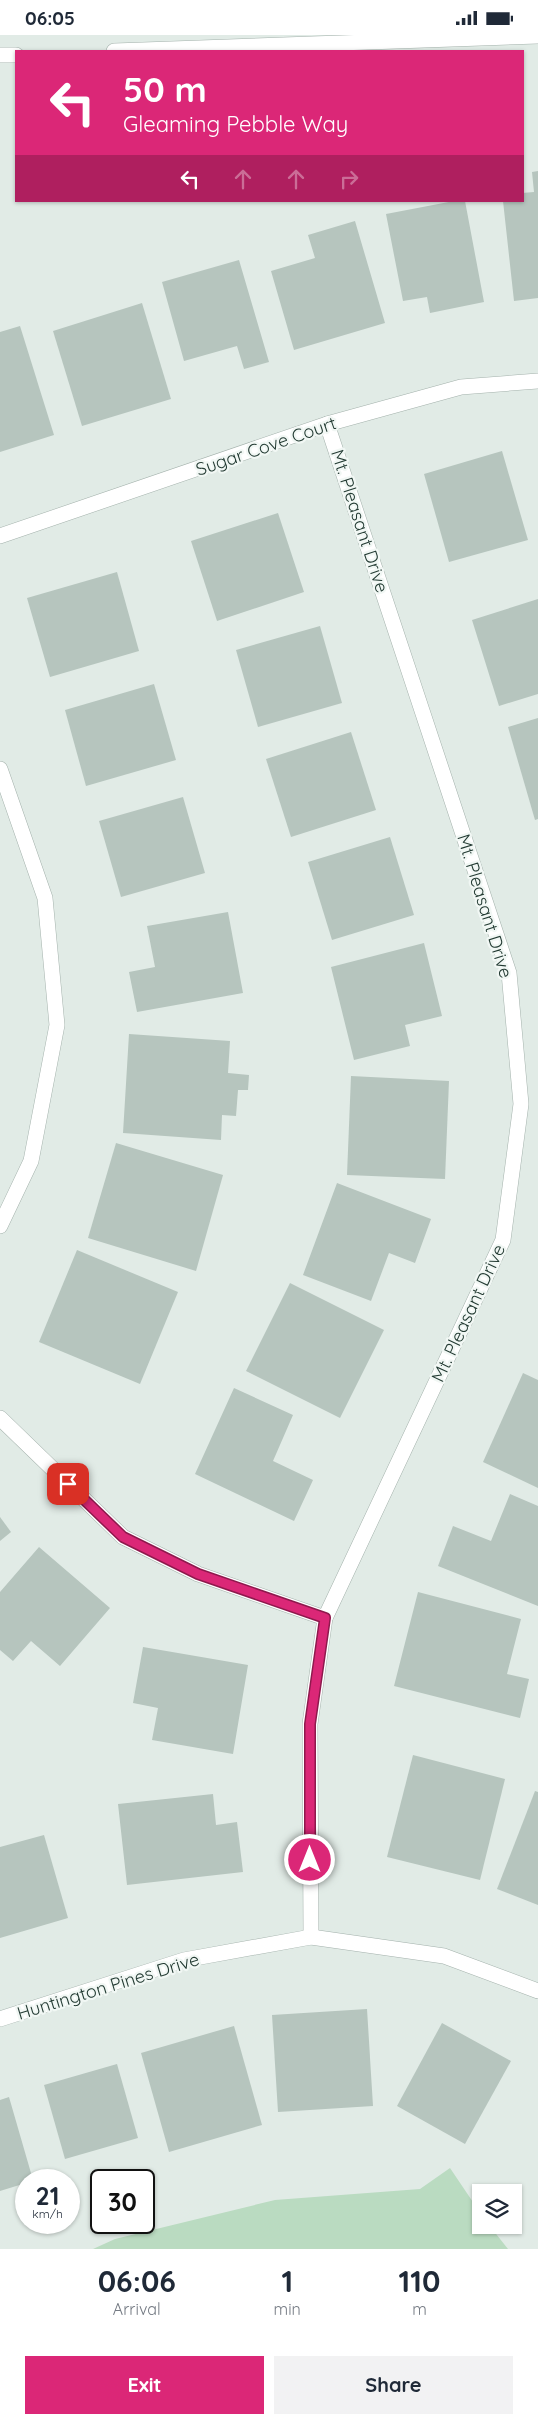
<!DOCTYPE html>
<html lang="en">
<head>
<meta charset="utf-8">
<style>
	:root { --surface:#fff; --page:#f2f2f3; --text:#1f2937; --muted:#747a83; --accent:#db2777 }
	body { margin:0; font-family:Quicksand,sans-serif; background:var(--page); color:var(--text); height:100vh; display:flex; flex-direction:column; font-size:19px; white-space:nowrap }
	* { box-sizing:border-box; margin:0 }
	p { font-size:16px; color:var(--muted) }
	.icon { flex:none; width:28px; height:28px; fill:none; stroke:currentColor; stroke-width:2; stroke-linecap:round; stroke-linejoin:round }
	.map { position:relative; height:2214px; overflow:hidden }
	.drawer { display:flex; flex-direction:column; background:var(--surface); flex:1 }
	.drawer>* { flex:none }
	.guide { position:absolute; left:15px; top:15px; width:509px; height:152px; border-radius:0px; box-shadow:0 1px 4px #0004; background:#db2777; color:#fff; overflow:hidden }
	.fabs { position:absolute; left:472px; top:2149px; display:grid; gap:10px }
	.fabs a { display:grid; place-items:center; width:50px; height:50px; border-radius:0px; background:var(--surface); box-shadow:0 1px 4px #0004; font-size:25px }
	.speed { position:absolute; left:15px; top:2134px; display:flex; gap:10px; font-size:25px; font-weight:700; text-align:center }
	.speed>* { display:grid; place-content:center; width:65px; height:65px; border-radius:50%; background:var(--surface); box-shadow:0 1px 4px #0004; line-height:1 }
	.speed small { font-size:12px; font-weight:400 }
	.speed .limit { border:2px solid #111; border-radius:8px; background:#fff; color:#111 }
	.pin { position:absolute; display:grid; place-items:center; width:42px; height:42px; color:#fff; margin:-21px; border-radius:10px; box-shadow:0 2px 8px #0006 }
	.me { position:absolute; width:55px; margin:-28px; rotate:0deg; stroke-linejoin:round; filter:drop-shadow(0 0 4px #0008) }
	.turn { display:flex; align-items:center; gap:18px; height:105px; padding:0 25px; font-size:22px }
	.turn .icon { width:65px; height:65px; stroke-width:2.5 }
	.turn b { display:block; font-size:35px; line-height:42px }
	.lanes { display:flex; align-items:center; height:48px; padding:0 25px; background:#0003; justify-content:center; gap:25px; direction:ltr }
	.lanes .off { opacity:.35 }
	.eta { display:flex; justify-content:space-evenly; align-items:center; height:85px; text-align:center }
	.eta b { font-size:30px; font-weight:700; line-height:35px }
	.primary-button { display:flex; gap:10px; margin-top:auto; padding:10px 25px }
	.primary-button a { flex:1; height:58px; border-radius:0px; background:var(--accent); color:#fff; font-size:20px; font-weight:700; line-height:58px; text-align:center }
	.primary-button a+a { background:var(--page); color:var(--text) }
	.status { display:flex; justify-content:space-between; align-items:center; height:35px; padding:0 25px; background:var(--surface); direction:ltr }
	.status svg { height:14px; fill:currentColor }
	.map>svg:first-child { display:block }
</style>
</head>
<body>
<div class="status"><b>06:05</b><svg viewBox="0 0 49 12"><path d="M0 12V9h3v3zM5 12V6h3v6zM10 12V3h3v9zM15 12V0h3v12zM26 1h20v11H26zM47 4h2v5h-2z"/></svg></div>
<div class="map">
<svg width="538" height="2214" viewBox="0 0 538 2214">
	<rect width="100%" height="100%" fill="#e1ebe6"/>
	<!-- green -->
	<path fill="#badbc1" d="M450,2133L481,2179V2190H489L508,2214H93L115,2204L275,2165L420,2154Z"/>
	<!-- building -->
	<g fill="#b6c5be">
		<path d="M538,136V263L514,266L503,166H522V158L534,157L532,137Z"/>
		<path d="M454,166H465L484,267L430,278L427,262L403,266L386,179Z"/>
		<path d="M355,186L385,288L294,315L271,236L315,223L308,200Z"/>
		<path d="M239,225L269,327L244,334L237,311L184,326L162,247Z"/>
		<path d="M142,268L171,364L82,391L53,296Z"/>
		<path d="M20,291L54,400L0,417V297Z"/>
		<path d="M502,416L528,505L449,527L424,439Z"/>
		<path d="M278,478L304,557L217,586L191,506Z"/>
		<path d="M117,537L139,616L50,642L27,563Z"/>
		<path d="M538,564V659L499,671L472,585Z"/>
		<path d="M320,591L342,668L258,692L236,615Z"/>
		<path d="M154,649L176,725L86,751L65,675Z"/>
		<path d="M538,683V784L535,785L508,692Z"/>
		<path d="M351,697L376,775L291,802L266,724Z"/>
		<path d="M183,762L205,838L121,862L99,786Z"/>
		<path d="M390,802L414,880L332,905L308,827Z"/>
		<path d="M228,877L243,958L137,977L129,937L155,932L147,891Z"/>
		<path d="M424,908L442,981L405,990L410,1011L354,1025L331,932Z"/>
		<path d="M129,999L230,1006L228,1038L249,1040L248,1055H238L236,1081L222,1080L221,1105L123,1098Z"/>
		<path d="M351,1041L449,1046L445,1144L347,1140Z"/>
		<path d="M116,1108L223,1140L196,1236L88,1203Z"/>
		<path d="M337,1148L431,1184L415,1228L389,1218L371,1266L303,1240Z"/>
		<path d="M77,1215L178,1257L140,1349L39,1307Z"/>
		<path d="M290,1248L384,1295L340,1383L246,1336Z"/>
		<path d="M523,1338L538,1345V1453L483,1427Z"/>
		<path d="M234,1353L293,1380L273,1426L313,1445L294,1486L195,1439Z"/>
		<path d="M510,1459L538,1471V1571L438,1531L453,1491L491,1506Z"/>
		<path d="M0,1482L11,1497L0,1506Z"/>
		<path d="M39,1512L110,1573L60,1631L31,1606L13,1626L0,1615V1557Z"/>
		<path d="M418,1557L521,1584L507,1639L529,1644L520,1683L394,1651Z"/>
		<path d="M143,1612L248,1630L233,1719L152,1705L158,1673L133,1668Z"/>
		<path d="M413,1720L505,1744L480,1845L387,1822Z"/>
		<path d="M535,1756L538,1757V1870L497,1854Z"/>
		<path d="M213,1759L216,1790L237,1787L243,1837L127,1850L118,1769Z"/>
		<path d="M44,1800L68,1883L0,1903V1812Z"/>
		<path d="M367,1974L373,2071L278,2077L272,1980Z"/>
		<path d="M442,1988L511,2026L465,2109L397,2071Z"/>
		<path d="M234,1991L262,2090L169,2117L141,2018Z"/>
		<path d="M117,2029L138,2103L65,2124L44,2050Z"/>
		<path d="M9,2062L33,2145H26V2148L0,2156V2065Z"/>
	</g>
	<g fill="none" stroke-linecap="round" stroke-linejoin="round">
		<defs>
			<g id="minor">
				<path d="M0,501L327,389L461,352L538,346"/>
				<path d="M0,734L45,863L57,990L31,1126L0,1191"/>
				<path d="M0,1383L123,1502L198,1539L325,1583"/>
				<path d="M311,1902L310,1689L325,1583L503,1205L521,1069L509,938L327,389"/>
				<path d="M0,1984L184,1925L311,1902L444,1921L538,1956"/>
			</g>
			<g id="tertiary">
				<path d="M114,16L538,1"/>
				<path d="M0,20H16"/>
			</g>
		</defs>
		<!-- minor casing -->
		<use href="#minor" stroke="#a4b2ac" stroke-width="16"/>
		<!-- tertiary casing -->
		<use href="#tertiary" stroke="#a4b2ac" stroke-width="16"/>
		<!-- minor -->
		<use href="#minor" stroke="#fff" stroke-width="15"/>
		<!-- tertiary -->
		<use href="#tertiary" stroke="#fff" stroke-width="15"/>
	</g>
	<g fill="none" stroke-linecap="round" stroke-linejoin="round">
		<defs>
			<path id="route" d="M68,1449L123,1502L198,1539L325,1583L310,1689V1825"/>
		</defs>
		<!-- route casing -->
		<use href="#route" stroke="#8e194d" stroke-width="12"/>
		<!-- route -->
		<use href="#route" stroke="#db2777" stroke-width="9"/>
	</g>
	<g text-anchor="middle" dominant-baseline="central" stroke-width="4.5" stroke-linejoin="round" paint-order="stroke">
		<!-- street labels -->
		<g font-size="18" fill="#223a32" stroke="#f1f7f4">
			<text transform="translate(266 411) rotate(-19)">Sugar Cove Court</text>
			<text transform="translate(360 486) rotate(72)">Mt. Pleasant Drive</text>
			<text transform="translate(485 871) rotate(73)">Mt. Pleasant Drive</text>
			<text transform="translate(468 1278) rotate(-65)">Mt. Pleasant Drive</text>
			<text transform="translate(108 1951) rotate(-17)">Huntington Pines Drive</text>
		</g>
	</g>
</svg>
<div class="fabs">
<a><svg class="icon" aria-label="layers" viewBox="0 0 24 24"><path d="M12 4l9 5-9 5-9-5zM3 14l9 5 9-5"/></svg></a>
</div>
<div class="speed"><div>21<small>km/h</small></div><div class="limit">30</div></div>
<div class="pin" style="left:68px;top:1449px;background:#d93025"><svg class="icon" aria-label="arrive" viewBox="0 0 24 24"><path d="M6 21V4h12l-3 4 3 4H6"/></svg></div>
<svg class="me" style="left:310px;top:1825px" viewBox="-20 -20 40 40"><circle r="17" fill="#db2777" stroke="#fff" stroke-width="3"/><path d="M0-11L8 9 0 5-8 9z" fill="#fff"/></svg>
<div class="guide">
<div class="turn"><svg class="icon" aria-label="left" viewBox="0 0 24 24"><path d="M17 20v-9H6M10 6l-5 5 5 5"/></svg><div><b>50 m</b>Gleaming Pebble Way</div></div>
<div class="lanes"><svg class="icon" aria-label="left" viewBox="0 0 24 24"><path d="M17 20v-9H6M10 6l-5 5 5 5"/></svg><svg class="icon off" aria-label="ahead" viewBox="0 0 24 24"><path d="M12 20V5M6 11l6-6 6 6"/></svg><svg class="icon off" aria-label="ahead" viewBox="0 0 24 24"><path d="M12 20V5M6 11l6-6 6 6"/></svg><svg class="icon off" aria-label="right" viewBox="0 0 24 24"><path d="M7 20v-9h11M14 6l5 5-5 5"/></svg></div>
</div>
</div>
<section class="drawer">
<div class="eta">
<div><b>06:06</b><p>Arrival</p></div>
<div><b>1</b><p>min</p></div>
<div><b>110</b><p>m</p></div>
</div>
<div class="primary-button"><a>Exit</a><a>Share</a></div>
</section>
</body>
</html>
